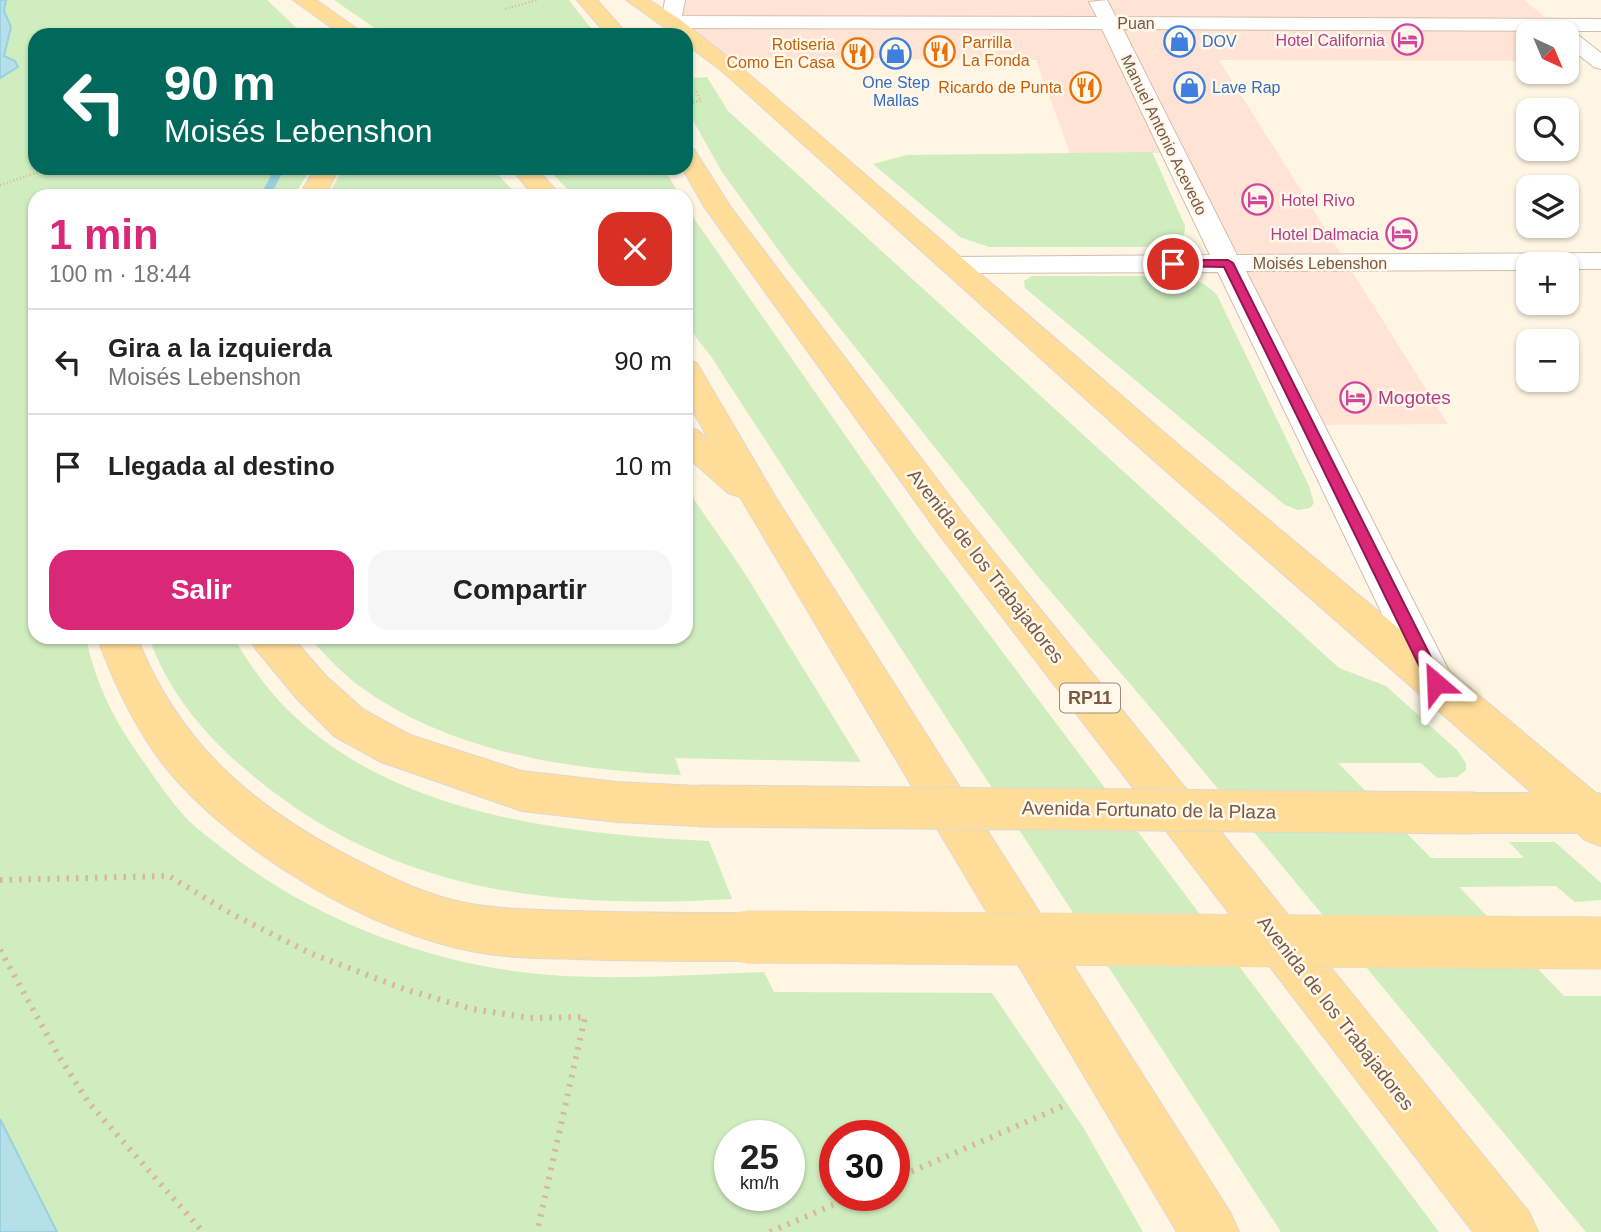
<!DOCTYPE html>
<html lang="es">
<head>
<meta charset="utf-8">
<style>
	:root { --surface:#fff; --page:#f6f6f6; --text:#222; --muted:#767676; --line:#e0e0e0; --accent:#db2777 }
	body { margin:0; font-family:Helvetica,sans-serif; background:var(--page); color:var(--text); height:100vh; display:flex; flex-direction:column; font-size:26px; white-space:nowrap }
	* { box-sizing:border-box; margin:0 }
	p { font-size:23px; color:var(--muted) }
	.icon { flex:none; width:38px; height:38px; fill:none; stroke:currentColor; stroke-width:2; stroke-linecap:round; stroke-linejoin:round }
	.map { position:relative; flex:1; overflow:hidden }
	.side { position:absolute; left:28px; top:189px; width:665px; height:455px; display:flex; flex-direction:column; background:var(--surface); border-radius:21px; box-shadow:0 2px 5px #0004 }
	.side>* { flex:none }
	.guide { position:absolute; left:28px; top:28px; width:665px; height:147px; border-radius:21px; box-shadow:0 2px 5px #0004; background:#00695c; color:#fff; overflow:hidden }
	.needle { width:46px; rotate:136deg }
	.tools { position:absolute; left:1516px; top:21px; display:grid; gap:14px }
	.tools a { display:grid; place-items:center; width:63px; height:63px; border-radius:14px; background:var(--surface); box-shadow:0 2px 5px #0004; font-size:35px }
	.speed { position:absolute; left:714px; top:1120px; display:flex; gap:14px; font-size:35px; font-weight:700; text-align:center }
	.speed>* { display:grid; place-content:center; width:91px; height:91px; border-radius:50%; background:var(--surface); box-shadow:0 2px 5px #0004; line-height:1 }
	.speed small { font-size:18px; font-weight:400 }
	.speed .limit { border:10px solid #d22; background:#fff; color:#111 }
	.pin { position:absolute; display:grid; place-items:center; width:60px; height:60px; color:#fff; margin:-30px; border:4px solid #fff; border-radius:50%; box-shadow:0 2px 7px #0007 }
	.me { position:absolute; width:77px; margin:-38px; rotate:334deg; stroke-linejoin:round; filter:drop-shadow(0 0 5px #0008) }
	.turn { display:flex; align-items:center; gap:24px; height:147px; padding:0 21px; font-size:32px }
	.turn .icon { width:91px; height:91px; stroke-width:2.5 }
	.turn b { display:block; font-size:49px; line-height:60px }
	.round { display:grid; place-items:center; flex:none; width:74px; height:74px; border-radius:21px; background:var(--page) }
	.headline { display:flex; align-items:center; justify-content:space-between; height:119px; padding:0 21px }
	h1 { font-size:42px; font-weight:800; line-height:52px; color:var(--accent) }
	.button { display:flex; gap:14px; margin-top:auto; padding:14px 21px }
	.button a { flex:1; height:80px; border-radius:21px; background:var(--accent); color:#fff; font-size:28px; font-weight:800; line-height:80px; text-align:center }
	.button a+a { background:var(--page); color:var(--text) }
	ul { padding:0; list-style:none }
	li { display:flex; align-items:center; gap:21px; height:105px; padding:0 21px; border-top:2px solid var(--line) }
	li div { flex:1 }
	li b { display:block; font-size:26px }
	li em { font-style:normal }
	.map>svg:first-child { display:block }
</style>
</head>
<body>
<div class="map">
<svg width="1601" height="1232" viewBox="0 0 1601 1232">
	<rect width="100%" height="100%" fill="#fef5e2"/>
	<!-- commercial -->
	<path fill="#ffe4d6" d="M675,0H1524L1565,33H1528V61L1219,60L1448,424L1308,425L1173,153H1070L1036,60L719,58L671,22Z"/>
	<!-- green -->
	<g fill="#d0edbf" fill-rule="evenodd">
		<path d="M6,0H267L304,35H35V168H311L294,196H35V637H86C95,684 115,722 143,761C157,781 171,802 188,820C198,830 210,838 221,847C298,909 397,951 494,968C583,984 675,975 764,972L774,992L992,993L1083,1127L1143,1232H57L0,1119V78L9,73L3,56L11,27L4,11ZM730,1136H789V1195H730ZM835,1136H894V1195H835Z"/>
		<path d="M334,0H569L596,35H385Z"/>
		<path d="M686,55L694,78L707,77L728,111L1339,668L1386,686L1457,750L1466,763V770L1457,777L1437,778L1421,763H1338L1431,858H1524L1509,842H1555L1601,883V900L1575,902L1556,886L1459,887L1564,996H1601V1232H1586L1155,713L1035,573L788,263L722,172L686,108Z"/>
		<path d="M1152,152L1185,226C1186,241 1173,245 1160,247H989L960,237L873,164L907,155Z"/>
		<path d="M343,168H492L518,196H328Z"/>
		<path d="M547,168H664L680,196H574Z"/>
		<path d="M686,207L916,537L1439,1232H1281L710,355L686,325Z"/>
		<path d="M1032,276H1173C1191,277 1205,282 1217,295L1309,486L1314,503L1310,508L1298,510L1285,505L1025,288L1024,281Z"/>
		<path d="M686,488L742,569L861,762L675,758L681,775C574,770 458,754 368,692C345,677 327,657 309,637H686Z"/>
		<path d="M149,637H233C248,662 266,689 287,709C394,816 566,834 709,841L732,899C553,909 395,894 252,775C207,738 168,693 149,637Z"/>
	</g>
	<!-- water -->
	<g fill="#b5e0ea" stroke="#9ad0dd" stroke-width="2">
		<path d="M0,0H6L4,11L11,27L4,56L15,61L18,67L0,78Z"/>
		<path d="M0,1119L57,1232H0Z"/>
	</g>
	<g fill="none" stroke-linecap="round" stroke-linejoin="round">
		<!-- stream -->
		<path fill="#9ad0dd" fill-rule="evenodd" d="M275,168H285L270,196H260Z"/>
		<defs>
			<path id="minor" d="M665,0H685L682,16L1097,17L1089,2L1107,0L1116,17L1601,19V31H1573L1601,53V69L1594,67L1566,45V33H1557L1559,31L1123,29L1237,255L1601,253V269H1566V264H1528V270L1246,271L1455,683L1449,695L1435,700L1421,695L1218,272L956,273L946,271L942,265L946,259L956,257L1210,255L1102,29L671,28L664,26L661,22Z"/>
			<g id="major">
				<path d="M293,0H316L366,35H342Z"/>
				<path d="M577,0H597L628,35H607Z"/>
				<path d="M626,0H649L678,18L737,64L1174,441L1596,793L1601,794V846L1585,840L1578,833H1474L1458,827L1452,813L1458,799L1474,793H1532L1150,457L723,72L686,44V35H675Z"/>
				<path d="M686,147L694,149L730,206L964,515L1529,1212L1538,1232H1473L938,533L705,208L682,168H686Z"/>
				<path d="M315,168H339L325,196H299Z"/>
				<path d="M511,168H536L561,196H534Z"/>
				<path d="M686,360L697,363L701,370L776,498L1230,1212L1239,1232H1177L740,497L728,493L686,456V427L698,430L709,440L686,398Z"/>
				<path d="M97,637H137C180,747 258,811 362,863C395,880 429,896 466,903C502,910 540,910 577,911C633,913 690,913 746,913L763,920L770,937L763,954L746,961C689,961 633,961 576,959C543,958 509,958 476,952C371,934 233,850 166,768C135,729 114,684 97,637Z"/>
				<path d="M249,637H292L326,676L364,710L410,735L522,771L617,782L698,786L714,792L720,806L714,820L698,826L617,822L522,811L381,762L334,736L298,700L255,648Z"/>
			</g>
		</defs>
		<!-- minor casing -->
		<use href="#minor" stroke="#d3beaa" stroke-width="2"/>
		<!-- major casing -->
		<use href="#major" stroke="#dfd7d3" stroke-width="2"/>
		<!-- path-far1 -->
		<g stroke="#dcb69a" stroke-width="2.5" stroke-dasharray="1 2.5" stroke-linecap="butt">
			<path d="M505,9L537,0"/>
			<path d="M686,103L701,101L696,91"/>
			<path d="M0,185L51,168"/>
		</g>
		<!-- path -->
		<g stroke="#dcb69a" stroke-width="6" stroke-dasharray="2.5 7" stroke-linecap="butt">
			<path d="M0,880L169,876L230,913L310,953L404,989L472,1009L530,1018L585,1017L537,1232"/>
			<path d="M0,950L60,1058L89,1103L203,1232"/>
			<path d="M894,1179L1068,1104"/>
			<path d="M770,1232L856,1195"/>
		</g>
		<!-- minor -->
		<use href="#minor" fill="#fff" fill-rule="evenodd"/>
		<!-- major -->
		<use href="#major" fill="#fd9" fill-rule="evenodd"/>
		<defs>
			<path id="major-bridge-far1" d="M698,806L1474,813"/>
			<path id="major-bridge" d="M746,937L1601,943"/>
		</defs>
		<!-- major-bridge-far1 casing -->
		<use href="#major-bridge-far1" stroke="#dfd7d3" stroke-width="43" stroke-linecap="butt"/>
		<!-- major-bridge casing -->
		<use href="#major-bridge" stroke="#dfd7d3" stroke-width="53" stroke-linecap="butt"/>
		<!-- major-bridge-far1 -->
		<use href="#major-bridge-far1" stroke="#fd9" stroke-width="41"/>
		<!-- major-bridge -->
		<use href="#major-bridge" stroke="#fd9" stroke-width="52"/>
	</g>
	<!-- route -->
	<path fill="#db2777" stroke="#8e194d" stroke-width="2" d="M1173,260H1228L1233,263L1444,683L1441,688H1430L1224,267L1169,266V261Z"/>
	<!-- icons -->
	<defs>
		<symbol id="hotel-ring" viewBox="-11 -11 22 22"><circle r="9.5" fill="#fff8eb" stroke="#d1479c" stroke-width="1.5"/><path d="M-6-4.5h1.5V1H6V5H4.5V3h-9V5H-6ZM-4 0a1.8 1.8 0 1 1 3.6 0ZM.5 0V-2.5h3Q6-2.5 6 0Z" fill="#d1479c"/></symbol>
		<symbol id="shop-ring" viewBox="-11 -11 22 22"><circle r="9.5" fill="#fff8eb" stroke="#3f7fe0" stroke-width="1.5"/><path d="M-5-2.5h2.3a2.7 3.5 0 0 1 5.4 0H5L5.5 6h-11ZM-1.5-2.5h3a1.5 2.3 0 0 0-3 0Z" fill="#3f7fe0"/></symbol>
		<symbol id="restaurant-ring" viewBox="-11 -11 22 22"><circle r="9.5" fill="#fff8eb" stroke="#e8710a" stroke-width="1.5"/><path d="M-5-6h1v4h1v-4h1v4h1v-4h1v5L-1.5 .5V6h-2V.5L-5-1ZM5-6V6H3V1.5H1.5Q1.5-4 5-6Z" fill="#e8710a"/></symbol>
	</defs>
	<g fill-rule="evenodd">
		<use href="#hotel-ring" x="1390" y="22" width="35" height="35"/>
		<use href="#shop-ring" x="1162" y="24" width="35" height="35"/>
		<use href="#restaurant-ring" x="922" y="34" width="35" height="35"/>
		<use href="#restaurant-ring" x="840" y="36" width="35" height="35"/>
		<use href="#shop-ring" x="878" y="36" width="35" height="35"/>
		<use href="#restaurant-ring" x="1068" y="70" width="35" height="35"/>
		<use href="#shop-ring" x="1172" y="70" width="35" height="35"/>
		<use href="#hotel-ring" x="1240" y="182" width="35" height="35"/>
		<use href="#hotel-ring" x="1384" y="216" width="35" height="35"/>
		<use href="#hotel-ring" x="1338" y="380" width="35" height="35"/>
	</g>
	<g text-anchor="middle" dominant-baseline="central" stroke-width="5" stroke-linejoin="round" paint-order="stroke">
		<!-- far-street labels -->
		<g font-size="16" fill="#795a46" stroke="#fff8eb">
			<text x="1136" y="23">Puan</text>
			<text transform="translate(1164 135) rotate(64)">Manuel Antonio Acevedo</text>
			<text x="1320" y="263">Moisés Lebenshon</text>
		</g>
		<!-- far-hotel labels -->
		<g font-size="16" fill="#b23c85" stroke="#fff8eb" text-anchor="end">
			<text x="1385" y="40">Hotel California</text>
			<text x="1281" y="200" text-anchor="start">Hotel Rivo</text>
			<text x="1379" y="234">Hotel Dalmacia</text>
		</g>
		<!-- far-shop labels -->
		<g font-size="16" fill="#366cbe" stroke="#fff8eb" text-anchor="start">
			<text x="1202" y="41">DOV</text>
			<text x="896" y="82" text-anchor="middle">One Step<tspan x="896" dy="18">Mallas</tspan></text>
			<text x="1212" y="87">Lave Rap</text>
		</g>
		<!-- far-food labels -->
		<g font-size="16" fill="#c56008" stroke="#fff8eb" text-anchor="end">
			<text x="962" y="42" text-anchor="start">Parrilla<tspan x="962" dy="18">La Fonda</tspan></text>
			<text x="835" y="44">Rotiseria<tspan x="835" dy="18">Como En Casa</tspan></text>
			<text x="1062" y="87">Ricardo de Punta</text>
		</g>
		<!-- shield labels -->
		<rect fill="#fff8eb" stroke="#a18978" stroke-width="2" x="1060" y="683.5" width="60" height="29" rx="5"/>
		<g font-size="18" font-weight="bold" fill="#795a46">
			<text x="1090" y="698">RP11</text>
		</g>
		<!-- hotel labels -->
		<g font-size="19" fill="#b23c85" stroke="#fff8eb" text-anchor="start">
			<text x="1378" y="397">Mogotes</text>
		</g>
		<!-- street labels -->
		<g font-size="19" fill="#795a46" stroke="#fff8eb">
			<text transform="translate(986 566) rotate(52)">Avenida de los Trabajadores</text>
			<text transform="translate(1149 810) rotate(1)">Avenida Fortunato de la Plaza</text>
			<text transform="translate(1336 1013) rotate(52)">Avenida de los Trabajadores</text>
		</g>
	</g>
</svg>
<div class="tools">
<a><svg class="needle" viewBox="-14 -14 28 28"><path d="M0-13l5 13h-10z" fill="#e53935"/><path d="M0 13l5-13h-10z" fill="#767676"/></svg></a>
<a><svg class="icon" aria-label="search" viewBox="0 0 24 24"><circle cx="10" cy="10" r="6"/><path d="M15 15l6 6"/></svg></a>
<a><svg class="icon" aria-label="layers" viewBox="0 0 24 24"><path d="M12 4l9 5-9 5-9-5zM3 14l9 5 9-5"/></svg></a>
<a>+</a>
<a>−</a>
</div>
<div class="speed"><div>25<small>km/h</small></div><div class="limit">30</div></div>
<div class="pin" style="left:1173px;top:264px;background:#d93025"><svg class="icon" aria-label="arrive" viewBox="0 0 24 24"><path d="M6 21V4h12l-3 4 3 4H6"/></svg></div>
<svg class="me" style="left:1436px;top:683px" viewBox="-20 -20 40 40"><path d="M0-17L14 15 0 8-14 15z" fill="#db2777" stroke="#fff" stroke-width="4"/></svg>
<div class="guide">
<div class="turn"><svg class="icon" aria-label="left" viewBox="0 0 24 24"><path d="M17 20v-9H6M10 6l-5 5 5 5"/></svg><div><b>90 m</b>Moisés Lebenshon</div></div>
</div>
<section class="side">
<div class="headline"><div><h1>1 min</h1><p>100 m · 18:44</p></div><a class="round" style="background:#d93025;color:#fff"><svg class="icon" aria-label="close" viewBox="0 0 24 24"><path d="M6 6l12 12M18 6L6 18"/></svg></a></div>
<ul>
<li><svg class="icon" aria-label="left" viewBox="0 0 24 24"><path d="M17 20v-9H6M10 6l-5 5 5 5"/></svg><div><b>Gira a la izquierda</b><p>Moisés Lebenshon</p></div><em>90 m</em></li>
<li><svg class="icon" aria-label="arrive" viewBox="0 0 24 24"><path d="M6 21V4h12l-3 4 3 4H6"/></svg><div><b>Llegada al destino</b></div><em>10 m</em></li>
</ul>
<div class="button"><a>Salir</a><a>Compartir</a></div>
</section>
</div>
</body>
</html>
